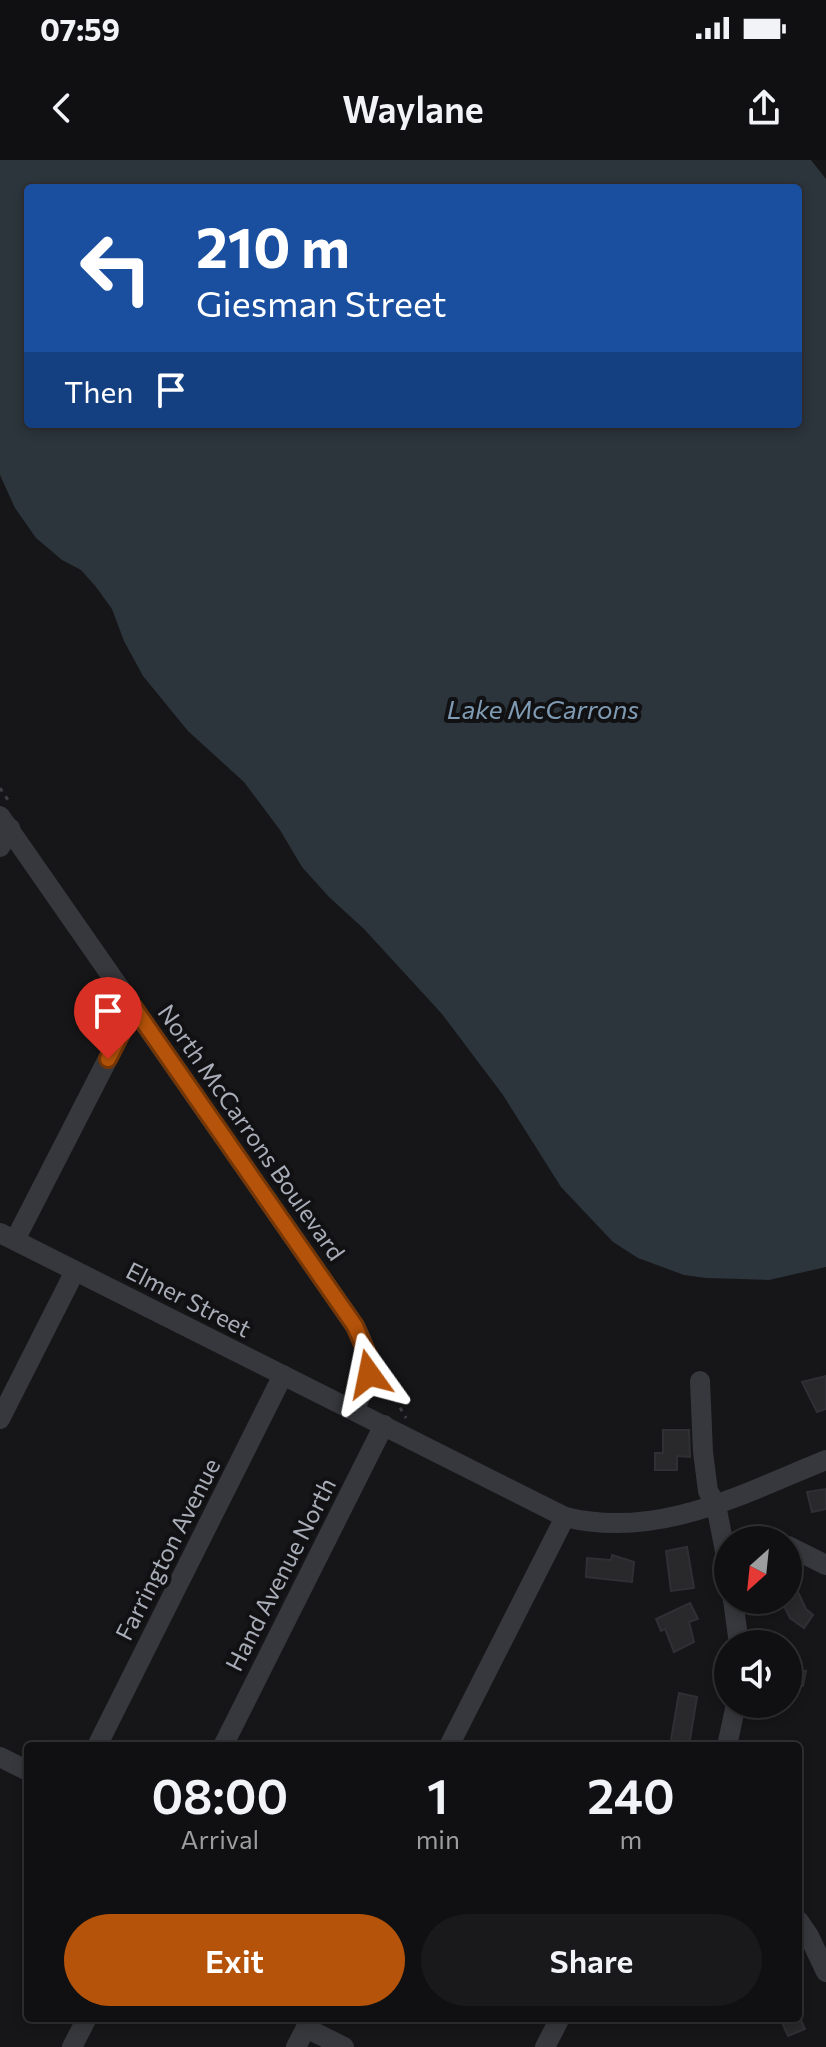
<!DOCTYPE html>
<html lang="en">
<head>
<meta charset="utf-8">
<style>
	:root { --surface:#101012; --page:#19191b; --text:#f1f3f6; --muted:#9c9d9f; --line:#303032; --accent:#b45309 }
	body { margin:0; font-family:Commissioner,sans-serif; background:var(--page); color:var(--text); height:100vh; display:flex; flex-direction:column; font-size:30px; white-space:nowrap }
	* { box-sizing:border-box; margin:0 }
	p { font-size:26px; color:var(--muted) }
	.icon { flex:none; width:44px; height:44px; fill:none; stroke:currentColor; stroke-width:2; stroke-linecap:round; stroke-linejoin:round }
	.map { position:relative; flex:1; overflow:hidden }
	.details { position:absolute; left:24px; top:1582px; width:778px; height:280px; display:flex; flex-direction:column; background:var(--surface); border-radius:8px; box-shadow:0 4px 12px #0003,0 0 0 2px var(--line) }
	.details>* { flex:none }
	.guide { position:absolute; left:24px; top:24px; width:778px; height:244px; border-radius:8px; box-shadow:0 4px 12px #0003,0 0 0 2px var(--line); background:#1a4fa0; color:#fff; overflow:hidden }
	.needle { width:52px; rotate:207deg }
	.tools { position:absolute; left:714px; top:1366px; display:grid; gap:16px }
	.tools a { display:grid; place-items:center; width:88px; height:88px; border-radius:50%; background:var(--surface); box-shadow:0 4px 12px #0003,0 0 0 2px var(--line); font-size:40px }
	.pin { position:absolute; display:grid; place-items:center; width:68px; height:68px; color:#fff; margin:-82px -34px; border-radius:50% 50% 50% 0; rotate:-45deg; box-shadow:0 0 8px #0007 }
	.pin .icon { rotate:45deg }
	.me { position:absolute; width:88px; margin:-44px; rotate:348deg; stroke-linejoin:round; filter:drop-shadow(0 0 6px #0008) }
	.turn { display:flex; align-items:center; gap:28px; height:168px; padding:0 40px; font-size:36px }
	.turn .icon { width:104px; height:104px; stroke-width:2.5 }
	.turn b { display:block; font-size:56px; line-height:68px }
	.then { display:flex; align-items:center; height:76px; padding:0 40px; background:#0003; gap:16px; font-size:30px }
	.eta { display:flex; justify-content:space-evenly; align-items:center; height:136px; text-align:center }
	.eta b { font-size:48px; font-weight:600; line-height:56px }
	.cta { display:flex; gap:16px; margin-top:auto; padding:16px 40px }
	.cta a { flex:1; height:92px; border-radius:48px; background:var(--accent); color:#fff; font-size:32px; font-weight:600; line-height:92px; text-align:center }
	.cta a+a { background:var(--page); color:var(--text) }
	.status { display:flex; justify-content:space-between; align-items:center; height:56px; padding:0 40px; background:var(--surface); direction:ltr }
	.status svg { height:22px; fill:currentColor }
	header { display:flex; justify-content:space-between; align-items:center; height:104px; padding:0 40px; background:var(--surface); font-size:36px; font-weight:600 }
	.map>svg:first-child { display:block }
</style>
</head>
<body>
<div class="status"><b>07:59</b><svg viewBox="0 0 49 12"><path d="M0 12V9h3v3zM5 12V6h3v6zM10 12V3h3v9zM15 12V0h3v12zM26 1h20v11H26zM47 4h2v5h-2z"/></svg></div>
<header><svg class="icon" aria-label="back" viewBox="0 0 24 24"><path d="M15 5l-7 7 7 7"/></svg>Waylane<svg class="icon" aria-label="share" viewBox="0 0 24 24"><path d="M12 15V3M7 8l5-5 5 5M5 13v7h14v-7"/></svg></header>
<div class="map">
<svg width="826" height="1887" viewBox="0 0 826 1887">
	<rect width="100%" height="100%" fill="#161618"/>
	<!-- water -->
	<path fill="#2c353c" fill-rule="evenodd" d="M0,0H811L826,19V1107L769,1120L706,1118L684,1115L638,1098L613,1082L561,1027L503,935L442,854L364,769L329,737L302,707L280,670L244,622L188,571L143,516L124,481L112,449L96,427L81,410L62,400L36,378L15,348L0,315ZM28,28H798V264H28Z"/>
	<!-- building -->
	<g fill="#29292c" stroke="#303034" stroke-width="2">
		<path d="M826,1216V1249L817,1252L802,1222Z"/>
		<path d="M663,1270H689L690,1297L677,1296V1310H655V1293H663Z"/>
		<path d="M826,1329V1349L812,1352L807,1332Z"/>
		<path d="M687,1387L694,1428L671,1431L666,1391Z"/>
		<path d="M612,1395L634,1402L632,1422L586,1417L587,1398L611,1400Z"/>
		<path d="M788,1411L806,1449L813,1455L804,1468L790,1458L781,1440H788Z"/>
		<path d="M690,1443L698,1459L689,1462L694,1482L674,1492L665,1469L661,1471L656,1459Z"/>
		<path d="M788,1510L806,1511L803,1526L788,1524Z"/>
		<path d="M679,1533L697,1537L689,1586H670Z"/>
		<path d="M780,1858H800L805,1869L788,1876Z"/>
	</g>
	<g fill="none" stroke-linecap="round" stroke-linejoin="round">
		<!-- path -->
		<g stroke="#3d3f44" stroke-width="3" stroke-dasharray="4 6" stroke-linecap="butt">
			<path d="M0,628L10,643"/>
			<path d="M385,1211L390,1230L406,1258"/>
		</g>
		<!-- minor -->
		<g stroke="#37383d" stroke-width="20">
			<path d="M0,656L355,1166C374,1203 369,1213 355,1250"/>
			<path d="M0,687L10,668"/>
			<path d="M0,1073L565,1357C658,1380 742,1334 826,1300"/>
			<path d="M15,1080L134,848"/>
			<path d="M700,1221L703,1292L708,1331L716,1345L728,1406"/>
			<path d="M0,1259L75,1111"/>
			<path d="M788,1386L826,1405"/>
			<path d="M733,1440L739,1484"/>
			<path d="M97,1586L283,1215"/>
			<path d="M223,1586L384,1265"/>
			<path d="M449,1586L565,1357"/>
			<path d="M727,1586L736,1544"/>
			<path d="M0,1597L28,1611"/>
			<path d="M798,1760L809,1776L826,1812"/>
			<path d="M306,1868L344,1887"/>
			<path d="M72,1887L87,1858"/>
			<path d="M296,1887L311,1858"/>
			<path d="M545,1887L560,1858"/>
		</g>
	</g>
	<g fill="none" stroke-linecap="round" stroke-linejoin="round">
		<defs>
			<path id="route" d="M108,899L134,848L355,1166L369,1198V1214"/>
		</defs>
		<!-- route casing -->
		<use href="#route" stroke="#753606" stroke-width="20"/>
		<!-- route -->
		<use href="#route" stroke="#b45309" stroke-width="14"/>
	</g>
	<g text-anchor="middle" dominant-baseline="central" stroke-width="8" stroke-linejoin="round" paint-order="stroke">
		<!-- street labels -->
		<g font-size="24" fill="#a8adb8" stroke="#111113">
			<text transform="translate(252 972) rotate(55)">North McCarrons Boulevard</text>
			<text transform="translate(189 1139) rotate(27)">Elmer Street</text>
			<text transform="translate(167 1389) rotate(-63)">Farrington Avenue</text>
			<text transform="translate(280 1414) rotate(-63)">Hand Avenue North</text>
		</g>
		<!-- water labels -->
		<g font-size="26" font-style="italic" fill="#7f9bb3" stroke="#111113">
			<text x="543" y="548">Lake McCarrons</text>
		</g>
	</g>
</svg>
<div class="tools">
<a><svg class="needle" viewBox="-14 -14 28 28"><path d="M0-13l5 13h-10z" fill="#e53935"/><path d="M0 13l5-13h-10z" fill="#9c9d9f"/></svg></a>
<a><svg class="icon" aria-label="sound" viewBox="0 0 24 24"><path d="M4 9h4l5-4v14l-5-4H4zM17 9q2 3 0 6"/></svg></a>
</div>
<div class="pin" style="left:108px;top:899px;background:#d93025"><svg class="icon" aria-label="arrive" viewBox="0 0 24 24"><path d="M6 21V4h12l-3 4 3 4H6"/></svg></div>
<svg class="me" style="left:369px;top:1214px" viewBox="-20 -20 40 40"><path d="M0-17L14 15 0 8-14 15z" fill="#b45309" stroke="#fff" stroke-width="4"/></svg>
<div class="guide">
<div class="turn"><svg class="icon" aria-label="left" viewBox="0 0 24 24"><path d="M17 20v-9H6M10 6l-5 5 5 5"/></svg><div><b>210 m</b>Giesman Street</div></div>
<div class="then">Then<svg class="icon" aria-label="arrive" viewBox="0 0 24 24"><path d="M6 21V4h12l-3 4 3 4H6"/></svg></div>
</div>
<section class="details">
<div class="eta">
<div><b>08:00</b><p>Arrival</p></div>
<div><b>1</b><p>min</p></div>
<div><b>240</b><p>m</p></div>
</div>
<div class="cta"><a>Exit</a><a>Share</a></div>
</section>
</div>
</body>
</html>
